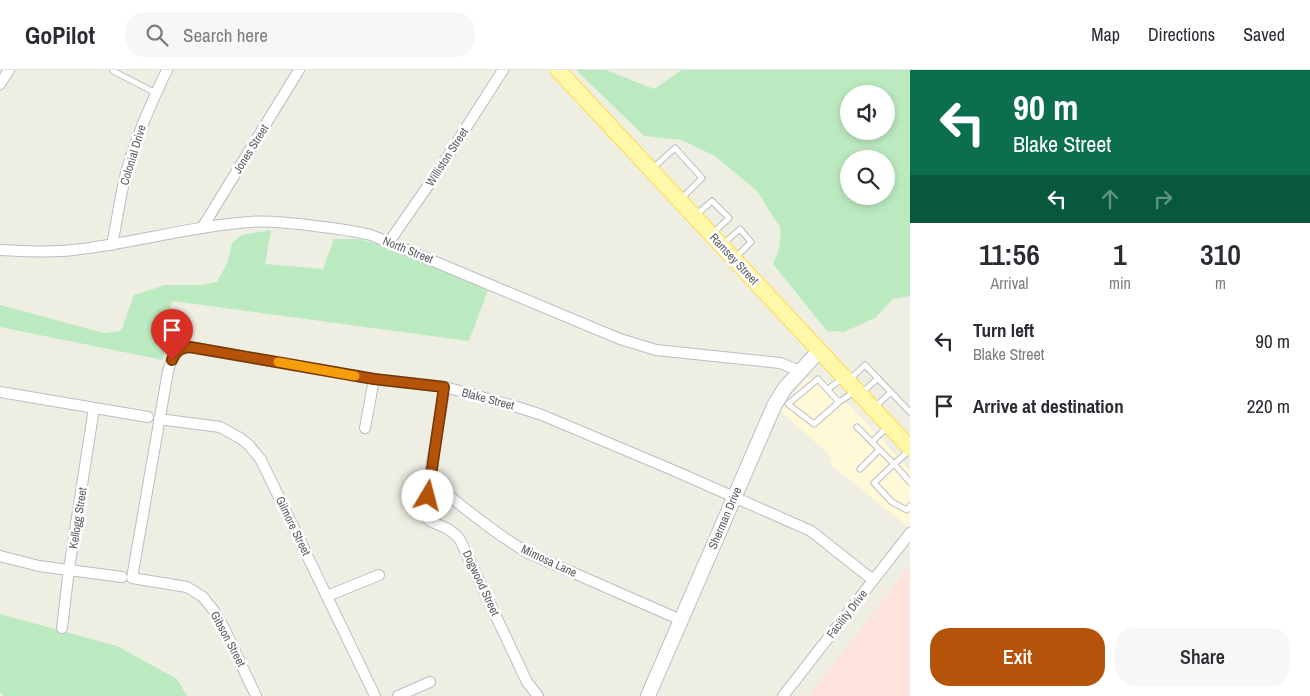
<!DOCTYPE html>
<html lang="en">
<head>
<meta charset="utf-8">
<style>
	:root { --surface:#fff; --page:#f7f7f7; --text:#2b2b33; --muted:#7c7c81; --line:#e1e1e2; --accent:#b45309 }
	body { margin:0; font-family:"Archivo Narrow",sans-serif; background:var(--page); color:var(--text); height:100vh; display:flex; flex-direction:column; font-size:19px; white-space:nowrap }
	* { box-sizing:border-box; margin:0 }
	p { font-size:16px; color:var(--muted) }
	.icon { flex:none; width:28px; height:28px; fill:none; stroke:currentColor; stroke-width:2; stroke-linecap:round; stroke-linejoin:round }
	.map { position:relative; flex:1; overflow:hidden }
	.sheet { display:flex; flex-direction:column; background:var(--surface); width:400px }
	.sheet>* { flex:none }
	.top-card { background:#0b6e4f; color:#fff; overflow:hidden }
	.tools { position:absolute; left:840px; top:15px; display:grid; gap:10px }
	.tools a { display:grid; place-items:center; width:55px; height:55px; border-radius:50%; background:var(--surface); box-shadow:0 2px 8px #0003; font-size:25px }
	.pin { position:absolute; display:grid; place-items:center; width:42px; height:42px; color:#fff; margin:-51px -21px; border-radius:50% 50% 50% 0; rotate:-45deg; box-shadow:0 0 5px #0007 }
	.pin .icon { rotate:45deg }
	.me { position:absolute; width:55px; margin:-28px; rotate:8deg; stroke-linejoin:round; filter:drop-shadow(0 0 4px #0008) }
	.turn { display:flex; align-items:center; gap:18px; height:105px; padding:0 20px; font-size:22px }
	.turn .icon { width:65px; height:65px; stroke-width:2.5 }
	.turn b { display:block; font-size:35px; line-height:42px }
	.lanes { display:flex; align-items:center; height:48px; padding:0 20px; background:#0003; justify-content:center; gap:25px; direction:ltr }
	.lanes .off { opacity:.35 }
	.eta { display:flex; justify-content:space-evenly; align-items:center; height:85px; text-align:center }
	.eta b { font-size:30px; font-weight:600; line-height:35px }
	.cta { display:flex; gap:10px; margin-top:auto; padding:10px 20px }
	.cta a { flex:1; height:58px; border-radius:20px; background:var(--accent); color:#fff; font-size:20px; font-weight:600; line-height:58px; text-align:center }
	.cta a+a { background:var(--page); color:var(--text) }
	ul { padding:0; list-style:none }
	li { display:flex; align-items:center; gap:15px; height:65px; padding:0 20px }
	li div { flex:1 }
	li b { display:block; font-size:19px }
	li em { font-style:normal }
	header { display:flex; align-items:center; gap:30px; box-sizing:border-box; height:70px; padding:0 25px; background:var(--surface); border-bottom:1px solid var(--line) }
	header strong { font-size:24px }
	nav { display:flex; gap:28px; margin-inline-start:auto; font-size:18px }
	.search { width:350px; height:45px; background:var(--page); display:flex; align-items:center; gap:12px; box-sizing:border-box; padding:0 18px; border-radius:20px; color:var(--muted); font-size:19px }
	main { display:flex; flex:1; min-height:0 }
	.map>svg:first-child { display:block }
</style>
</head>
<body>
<header>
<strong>GoPilot</strong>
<div class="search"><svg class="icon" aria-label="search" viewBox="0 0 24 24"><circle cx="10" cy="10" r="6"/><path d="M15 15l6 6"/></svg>Search here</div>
<nav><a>Map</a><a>Directions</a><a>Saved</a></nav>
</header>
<main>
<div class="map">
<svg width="910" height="626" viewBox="0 0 910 626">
	<rect width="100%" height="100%" fill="#efeee3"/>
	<!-- commercial -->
	<path fill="#fff9d8" d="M823,307L910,400V453L907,456L832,396L829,384L779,340L806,309Z"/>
	<!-- medical -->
	<path fill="#fee3dd" d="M910,495V626H809Z"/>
	<!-- green -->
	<g fill="#bceac0" fill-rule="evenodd">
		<path d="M576,0H606L654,19L682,0H910V226L893,229L875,248L844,262L827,261L773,194L779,179L781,159L757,121L715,86L681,70L644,66ZM849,24H886V61H849ZM849,89H886V126H849Z"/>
		<path d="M271,160L265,194L323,199L334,169H358L381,175L488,220L469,271L172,231L163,290L0,257V235L104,263L121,261L134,225L165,215H201L217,212L228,191L232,173L242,165Z"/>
		<path d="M0,544L117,576L177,609L187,626H3L0,622Z"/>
	</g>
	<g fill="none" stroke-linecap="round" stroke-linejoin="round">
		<defs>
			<g id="lane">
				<path d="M113,1L156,23"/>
				<path d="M653,98L675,78L702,108L680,130"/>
				<path d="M696,145L712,131L729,148L713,163"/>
				<path d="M723,174L740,159L751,172L736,187"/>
				<path d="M849,310L865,295L910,342"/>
				<path d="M828,319L843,308"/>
				<path d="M862,323L878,308"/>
				<path d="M839,332L818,309L788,334L814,354L839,332L854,322"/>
				<path d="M875,337L891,322"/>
				<path d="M857,357L894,394L910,380"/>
				<path d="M872,372L888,356"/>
				<path d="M860,399L879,380"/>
				<path d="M910,412L894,394L874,413L892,432L907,440L910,436"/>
			</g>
			<g id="street">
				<path d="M0,14L9,0"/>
				<path d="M202,158L299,0"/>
				<path d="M389,172L439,100L503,0"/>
				<path d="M112,175C117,151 120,127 126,103C136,67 151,33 167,0"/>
				<path d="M0,180C24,181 49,183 73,180C132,174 190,156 250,152C266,150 283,153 299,154C324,157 347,159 371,165L620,269L656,280L780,293L800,301"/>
				<path d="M445,317L429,410L426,441V447L430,451L448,459L457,466L460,470L527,612L538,626"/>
				<path d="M0,322L148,347"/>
				<path d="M159,349L220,357L240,368L248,374L261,390L375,626"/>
				<path d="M365,358L374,309"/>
				<path d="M429,410C462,436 493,462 528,483L681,550"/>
				<path d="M0,486L39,496L122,507"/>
				<path d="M327,526L379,505"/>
				<path d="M62,558L69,499L94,338"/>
				<path d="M256,626L224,558L214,541L203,527L187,517L132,508L168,301C173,287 173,279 189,277L374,309L445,317L514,336L542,345L675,401L811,461L873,510"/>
				<path d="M398,626L430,612"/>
				<path d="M783,626L910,463"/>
			</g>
			<path id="secondary" d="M648,626L774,336L785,318L819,281"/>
			<path id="primary" d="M558,0L910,378"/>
		</defs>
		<!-- lane casing -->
		<use href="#lane" stroke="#bbbdc3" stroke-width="7"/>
		<!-- street casing -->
		<use href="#street" stroke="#bbbdc3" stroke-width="12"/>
		<!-- secondary casing -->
		<use href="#secondary" stroke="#bbbec6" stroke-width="16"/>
		<!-- primary casing -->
		<use href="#primary" stroke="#ffdb4c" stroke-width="17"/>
		<!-- lane -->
		<use href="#lane" stroke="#fff" stroke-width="5"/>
		<!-- street -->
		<use href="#street" stroke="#fff" stroke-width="10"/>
		<!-- secondary -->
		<use href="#secondary" stroke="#fff" stroke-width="14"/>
		<!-- primary -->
		<use href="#primary" stroke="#fff8a8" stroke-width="15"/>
	</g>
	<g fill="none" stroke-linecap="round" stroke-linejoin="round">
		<defs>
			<path id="route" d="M172,290C176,281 180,278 190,277L374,309L444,317L428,426"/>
		</defs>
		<!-- route casing -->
		<use href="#route" stroke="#753606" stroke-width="12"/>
		<!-- route -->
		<use href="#route" stroke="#b45309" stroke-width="9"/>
		<!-- slow -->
		<path stroke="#f59e0b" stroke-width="9" d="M278,292L355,306"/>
	</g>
	<g text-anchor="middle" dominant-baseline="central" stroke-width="5" stroke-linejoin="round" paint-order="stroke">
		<!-- street labels -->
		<g font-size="12" fill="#5b5f65" stroke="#fff">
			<text transform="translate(251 79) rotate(-58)">Jones Street</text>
			<text transform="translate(133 85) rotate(-73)">Colonial Drive</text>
			<text transform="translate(447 87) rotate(-57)">Williston Street</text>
			<text transform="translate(408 180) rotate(22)">North Street</text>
			<text transform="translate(734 189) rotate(47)">Ramsey Street</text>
			<text transform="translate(488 329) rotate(15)">Blake Street</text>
			<text transform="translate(78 448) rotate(-81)">Kellogg Street</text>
			<text transform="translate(725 448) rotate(-67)">Sherman Drive</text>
			<text transform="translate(293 456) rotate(64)">Gilmore Street</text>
			<text transform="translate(549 491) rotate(25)">Mimosa Lane</text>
			<text transform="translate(481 513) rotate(65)">Dogwood Street</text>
			<text transform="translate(847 544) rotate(-52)">Facility Drive</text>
			<text transform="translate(228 569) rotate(62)">Gibson Street</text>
		</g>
	</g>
</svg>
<div class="tools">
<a><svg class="icon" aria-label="sound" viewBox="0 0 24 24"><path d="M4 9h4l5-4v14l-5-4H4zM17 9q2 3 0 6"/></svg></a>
<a><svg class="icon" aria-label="search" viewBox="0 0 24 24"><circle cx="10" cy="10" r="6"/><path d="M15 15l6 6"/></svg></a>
</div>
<div class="pin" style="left:172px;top:290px;background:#d93025"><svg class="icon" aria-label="arrive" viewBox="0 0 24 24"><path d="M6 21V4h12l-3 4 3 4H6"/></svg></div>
<svg class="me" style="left:428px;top:426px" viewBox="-20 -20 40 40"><circle r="19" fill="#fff"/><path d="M0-13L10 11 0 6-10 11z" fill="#b45309"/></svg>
</div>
<section class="sheet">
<div class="top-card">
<div class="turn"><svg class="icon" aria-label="left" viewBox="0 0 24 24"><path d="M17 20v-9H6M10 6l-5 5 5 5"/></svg><div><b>90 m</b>Blake Street</div></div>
<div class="lanes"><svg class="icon" aria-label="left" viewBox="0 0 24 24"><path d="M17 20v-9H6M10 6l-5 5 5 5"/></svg><svg class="icon off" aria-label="ahead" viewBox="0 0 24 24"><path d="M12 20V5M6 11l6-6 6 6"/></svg><svg class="icon off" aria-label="right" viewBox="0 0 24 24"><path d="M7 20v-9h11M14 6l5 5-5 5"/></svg></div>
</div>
<div class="eta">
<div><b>11:56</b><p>Arrival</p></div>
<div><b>1</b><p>min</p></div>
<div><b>310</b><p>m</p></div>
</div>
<ul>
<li><svg class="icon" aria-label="left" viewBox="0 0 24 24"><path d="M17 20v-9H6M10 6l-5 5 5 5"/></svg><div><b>Turn left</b><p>Blake Street</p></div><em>90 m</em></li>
<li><svg class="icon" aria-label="arrive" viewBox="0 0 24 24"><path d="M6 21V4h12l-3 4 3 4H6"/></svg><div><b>Arrive at destination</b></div><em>220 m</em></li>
</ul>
<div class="cta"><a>Exit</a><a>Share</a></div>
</section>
</main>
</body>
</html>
